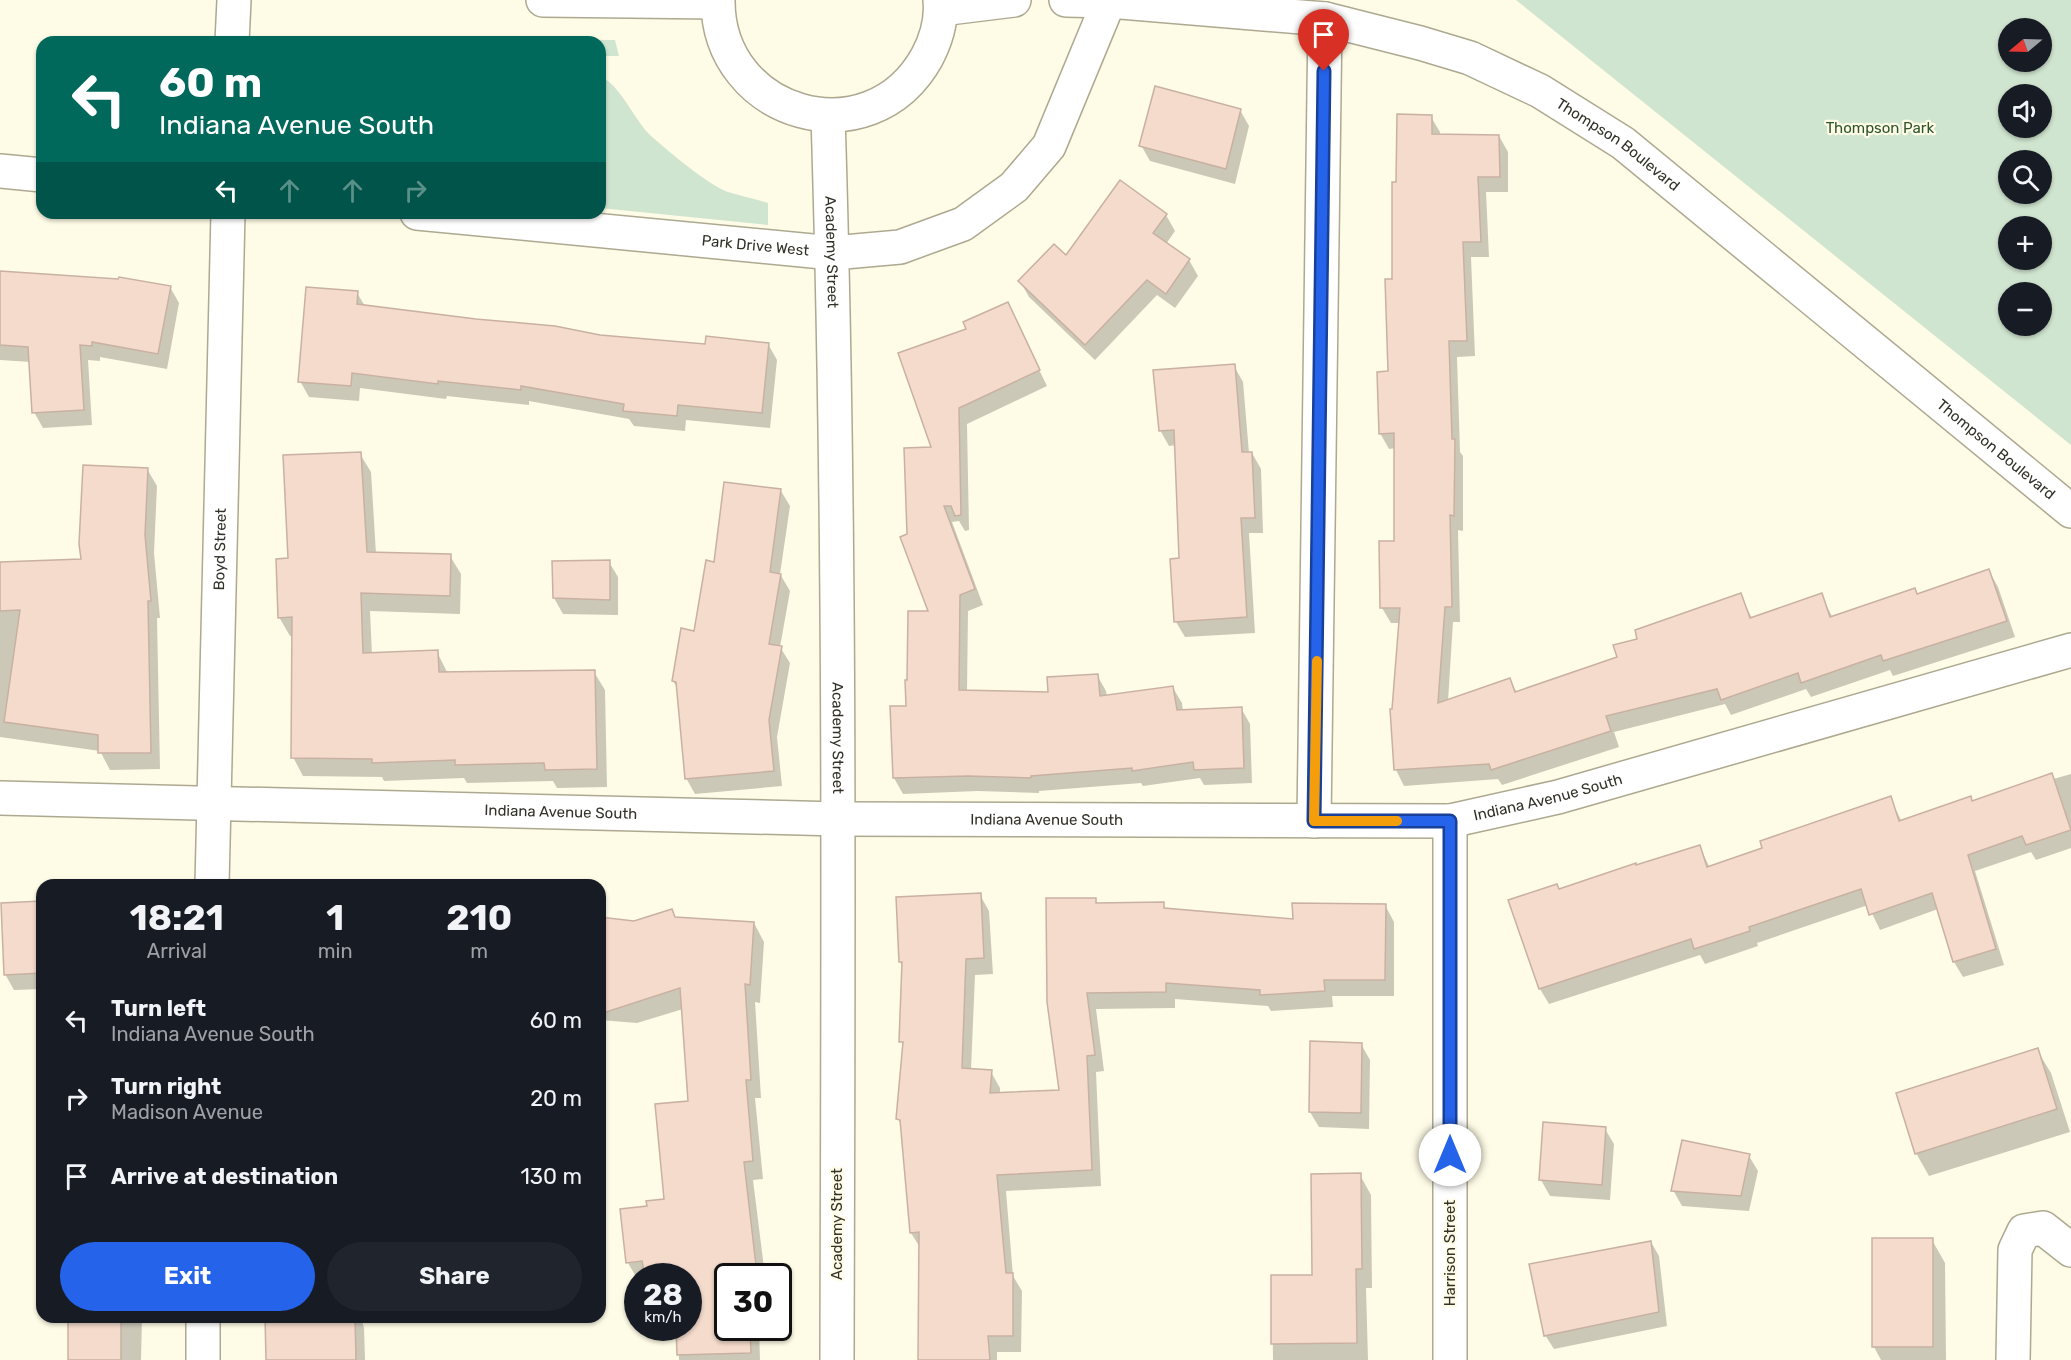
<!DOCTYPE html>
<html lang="en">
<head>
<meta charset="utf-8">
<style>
	:root { --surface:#171b24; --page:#20242c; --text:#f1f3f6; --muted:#9ea1a6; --accent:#2563eb }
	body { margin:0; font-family:Rubik,sans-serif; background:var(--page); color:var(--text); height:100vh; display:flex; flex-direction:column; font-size:22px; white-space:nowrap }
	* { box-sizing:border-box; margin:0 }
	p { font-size:20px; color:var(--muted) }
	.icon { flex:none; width:33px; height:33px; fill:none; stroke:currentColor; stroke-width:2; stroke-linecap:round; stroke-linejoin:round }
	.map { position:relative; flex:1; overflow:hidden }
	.panel { position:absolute; left:36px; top:879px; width:570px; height:444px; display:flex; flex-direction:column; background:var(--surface); border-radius:18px; box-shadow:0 2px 4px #0004 }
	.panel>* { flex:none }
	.top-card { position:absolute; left:36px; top:36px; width:570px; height:183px; border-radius:18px; box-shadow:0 2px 4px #0004; background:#00695c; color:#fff; overflow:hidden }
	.needle { width:39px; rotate:251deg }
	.controls { position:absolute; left:1998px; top:18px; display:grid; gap:12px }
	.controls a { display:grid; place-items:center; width:54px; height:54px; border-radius:50%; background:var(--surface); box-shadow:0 2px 4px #0004; font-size:30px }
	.speed { position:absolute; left:624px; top:1263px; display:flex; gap:12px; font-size:30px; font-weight:700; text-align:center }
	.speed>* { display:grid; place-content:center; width:78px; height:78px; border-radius:50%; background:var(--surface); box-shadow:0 2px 4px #0004; line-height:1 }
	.speed small { font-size:15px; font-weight:400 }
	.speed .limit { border:3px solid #111; border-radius:9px; background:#fff; color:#111 }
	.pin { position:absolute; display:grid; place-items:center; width:51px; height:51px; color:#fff; margin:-62px -26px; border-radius:50% 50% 50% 0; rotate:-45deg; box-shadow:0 0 6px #0007 }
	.pin .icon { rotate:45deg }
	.me { position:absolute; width:66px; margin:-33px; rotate:0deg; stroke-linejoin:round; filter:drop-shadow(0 0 4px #0008) }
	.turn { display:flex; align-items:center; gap:21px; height:126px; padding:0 24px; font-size:27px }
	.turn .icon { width:78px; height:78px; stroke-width:2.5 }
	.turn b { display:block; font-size:42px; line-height:51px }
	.lanes { display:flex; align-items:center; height:57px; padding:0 24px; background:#0003; justify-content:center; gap:30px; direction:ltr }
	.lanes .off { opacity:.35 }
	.eta { display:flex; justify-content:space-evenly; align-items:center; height:102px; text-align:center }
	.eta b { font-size:36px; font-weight:700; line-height:42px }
	.cta { display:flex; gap:12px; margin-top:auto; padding:12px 24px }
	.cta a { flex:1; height:69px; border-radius:36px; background:var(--accent); color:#fff; font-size:24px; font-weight:700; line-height:69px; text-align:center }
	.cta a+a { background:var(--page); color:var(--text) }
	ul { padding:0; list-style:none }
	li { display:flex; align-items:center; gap:18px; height:78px; padding:0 24px }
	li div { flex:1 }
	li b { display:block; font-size:22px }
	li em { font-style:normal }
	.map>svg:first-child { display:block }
</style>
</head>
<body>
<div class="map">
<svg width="2071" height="1360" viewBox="0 0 2071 1360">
	<rect width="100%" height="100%" fill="#fefbe6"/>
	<!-- green -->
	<g fill="#d0e5cf" fill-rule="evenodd">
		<path d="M1516,0H2071V445ZM2008,28H2042V62H2008ZM2008,94H2042V128H2008ZM2008,160H2042V194H2008ZM2008,226H2042V260H2008ZM2008,292H2042V326H2008Z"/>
		<path d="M268,38L615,40L619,56H600V42H269Z"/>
		<path d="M600,77C618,81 635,121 650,135C668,151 707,184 728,192C741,196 755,199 768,203V225L600,208Z"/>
	</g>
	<!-- shadow -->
	<g fill="#0003">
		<path d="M1240,110L1249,126L1235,184L1150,161L1141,145Z"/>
		<path d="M1431,117L1440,132V136H1499L1508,152V192H1486L1489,257H1471L1475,356L1457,357L1460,452L1463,456V531L1458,530L1460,622H1453L1448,701L1510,680L1517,693L1619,658L1639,640L1740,595L1752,618L1821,595L1833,618L1917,595L1989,571L1998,587L2015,637L1893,676L1890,670L1811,697L1806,689L1731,715L1725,704L1614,732L1619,747L1502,785L1498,779L1404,786L1396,770L1392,711H1394L1400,623H1391L1382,608L1396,542V448L1389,449L1380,433L1390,373L1397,184Z"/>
		<path d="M1166,215L1175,231L1166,244L1189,260L1198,276L1175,308L1157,295L1095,360L1029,297L1020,281L1067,258Z"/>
		<path d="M0,271L170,287L179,303L167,369L100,357V361L88,360L92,425L43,428L34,412L31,362L0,360Z"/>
		<path d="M357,293L365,306L600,336L706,345L768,344L777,360L770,428L686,420L685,431L634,426L629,419L529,401V405L447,396L446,399L360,388L359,401L309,397L300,381Z"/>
		<path d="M1007,304L1047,386L967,424L969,530L965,531L959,521L952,522L983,605L968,611L967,692L1049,694L1097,675L1106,691L1107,697L1173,688L1182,703L1183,711L1241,708L1250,724L1252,783L1204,785L1200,778L1143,786L1141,783L1039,791V793L978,791L903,794L894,778L892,708L907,707L908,681L930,613L909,535L968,330Z"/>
		<path d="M1234,366L1243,382L1249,453H1252L1261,469L1263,533H1249L1255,633L1185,637L1176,622L1180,560L1176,445L1169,446L1160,430Z"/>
		<path d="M360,454L371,472L376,554L450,556L461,574L460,614L370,611L372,655L437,652L448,674L594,672L605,690L607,787L557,788L553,781L467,783L464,778L384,781L382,777L303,776L293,757L294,636H290L279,617L289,560Z"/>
		<path d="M147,469L157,486L154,553L160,618H157L160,769L110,770L100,751L0,737V564L82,561Z"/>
		<path d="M781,491L790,506L780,574L790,591L780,647L790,663L777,737L782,786L695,794L686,778L678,689L673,681L695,632L715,563Z"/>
		<path d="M609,562L618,577V615L563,614L554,598Z"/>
		<path d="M2071,774V848L2036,860L2031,852L1975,871L2004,965L1963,977L1954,962L1938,909L1880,930L1868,905L1757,943L1758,946L1705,964L1700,955L1549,1004L1540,989L1510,901L1559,891L1699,846L1710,868L1764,849L1890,798L1902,822Z"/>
		<path d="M980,895L989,911L993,974L975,975L971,1070L991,1072L1000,1088V1094L1060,1092L1095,899L1098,905L1163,904L1167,910L1295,921L1385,905L1394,922V996H1332L1333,1007L1271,1011L1268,1006L1175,999V1008L1096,1009L1104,1071L1096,1072L1101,1186L1006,1191L1013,1276L1022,1291L1021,1352H997V1360H920L921,1249L911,1233L902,1126L898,1119L904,1047L901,1041L903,967L900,962Z"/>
		<path d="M42,903V989L14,990L5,974Z"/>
		<path d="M672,911L676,918L754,923L764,942L760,1003L755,1002L761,1098H755L763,1179L753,1180L765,1276H728V1328H759L760,1360H679L678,1328H688V1276H638V1280L628,1263L649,1207L666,1200L690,1102L683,1009L637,1023L600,1020V919L634,923Z"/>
		<path d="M1361,1044L1370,1060L1369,1129L1319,1127L1310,1112Z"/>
		<path d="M2037,1050L2051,1073L2070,1132L1929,1176L1916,1153Z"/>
		<path d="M1605,1129L1614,1144L1610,1200L1550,1196L1541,1180Z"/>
		<path d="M1749,1156L1758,1171L1749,1211L1682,1206L1673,1190Z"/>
		<path d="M1360,1175L1371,1195L1372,1288H1366L1368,1360H1273L1272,1277L1313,1276Z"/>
		<path d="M1932,1240L1945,1263L1946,1360H1881L1874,1347Z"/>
		<path d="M1651,1242L1659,1256L1667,1326L1554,1349L1545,1335Z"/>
		<path d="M68,1317H142L141,1360H69Z"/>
		<path d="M266,1317H361L364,1328L365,1360H267Z"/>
	</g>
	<!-- building -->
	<g fill="#f4dbcc" stroke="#c9b1a2" stroke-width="1.5">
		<path d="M1155,86L1241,109L1226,169L1139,146Z"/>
		<path d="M1397,114L1432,115V134L1499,135L1500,177H1478L1481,242H1463L1467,341H1449L1452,439H1455L1454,516L1450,515L1452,607H1445L1438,703L1510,678L1515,692L1617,657L1613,645L1637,639L1635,630L1741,593L1750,618L1822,593L1830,617L1915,588L1917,594L1989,569L2007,621L1883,661L1881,655L1801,683L1798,673L1721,700L1717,689L1606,716L1611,731L1491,770L1489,764L1394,770L1390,709H1392L1400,608H1380L1379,541H1394V433L1379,434L1377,372L1388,371L1385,279H1392V182H1396Z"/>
		<path d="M1120,180L1167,214L1153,233L1190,259L1166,294L1147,280L1085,345L1018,281L1054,244L1066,255Z"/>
		<path d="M0,271L118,279L119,277L171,286L158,354L92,342V346L80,345L84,410L32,413L28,347L0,345Z"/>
		<path d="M306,287L358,291L357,304L476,319L555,326L600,335L705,344L706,336L769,343L762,413L678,405L677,416L623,411L624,404L521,386V390L438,381V384L352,373L351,386L298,382Z"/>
		<path d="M1008,302L1040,370L959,408L961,515L955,516L951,506H944L975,589L960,595L959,690L1048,692L1047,677L1098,674L1100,696L1173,686L1177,710L1242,707L1244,768L1194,770L1193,762L1132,771V768L1031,776V778L968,776L893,778L890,706H906L905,680H907L908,611H928L900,537L907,534L904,448L931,447L898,353L966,329L963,322Z"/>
		<path d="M1235,364L1242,452H1252L1255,518H1241L1247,617L1174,622L1170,559L1179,558L1174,430L1159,431L1153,370Z"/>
		<path d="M361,452L367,552L451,554L450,596L361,593L363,653L438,650L439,672L595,670L597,769L545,770L544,763L455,765V760L372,763V759L291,758L292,617L278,618L276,559L288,558L283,455Z"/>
		<path d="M83,465L148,468L145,535L151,601H148L151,753H98V735L4,722L20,610L0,611V562L81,559L79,544Z"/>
		<path d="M724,482L781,489L770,572L781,574L769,644L782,646L769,720L774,771L685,779L676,682L672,681L681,628L694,631L706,560L714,562Z"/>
		<path d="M610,560V600L553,598L552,561Z"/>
		<path d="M2052,773L2071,830L2026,845L2022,836L1968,855L1996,949L1953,962L1932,893L1869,915L1861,889L1749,927L1750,931L1694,949L1691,939L1539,989L1508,900L1557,884L1559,889L1636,863V865L1700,845L1707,867L1762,848L1760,841L1891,796L1899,821L1971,796L1972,801Z"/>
		<path d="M981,893L984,958L966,959L962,1068L992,1070L990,1093L1059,1090L1047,1002L1046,898H1096V903L1164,902V908L1293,919L1292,903L1386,904L1385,980H1324L1325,991L1260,995V990L1166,983V992L1087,993L1095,1055L1087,1056L1092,1170L997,1175L1006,1273H1013V1336H988L990,1360H918L919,1232L910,1233L900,1120L896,1119L903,1042H899L902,962H899L896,897Z"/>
		<path d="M42,901V973L4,975L1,903Z"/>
		<path d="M672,909L675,917L754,922L750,985L745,984L751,1080H746L753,1161L744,1162L757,1274L749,1276H728V1328H750L751,1353L677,1355L676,1328H688V1276H645L642,1261L626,1263L620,1209L647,1206L646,1201L664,1199L655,1104L688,1101L680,988L600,1014V917L634,921Z"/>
		<path d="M1310,1041L1362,1043L1361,1113L1309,1112Z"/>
		<path d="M2038,1048L2057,1109L1915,1154L1896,1093Z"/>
		<path d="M1543,1122L1606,1127L1602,1185L1539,1180Z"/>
		<path d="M1682,1140L1750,1154L1741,1196L1671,1191Z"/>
		<path d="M1361,1173L1362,1269H1356L1357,1343L1271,1344V1275H1312L1311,1174Z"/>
		<rect x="1872" y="1238" width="61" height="109"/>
		<path d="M1651,1241L1659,1312L1544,1336L1529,1264Z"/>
		<rect x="68" y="1317" width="53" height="43"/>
		<path d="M265,1317H355L356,1360H266Z"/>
	</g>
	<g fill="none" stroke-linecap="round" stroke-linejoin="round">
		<defs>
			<g id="minor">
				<path d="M543,0L717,2"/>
				<path d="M718,0C717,116 870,160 927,57C936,40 942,20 940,0"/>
				<path id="s1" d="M1066,0L1109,1L1325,19L1420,43L1470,58L1540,91L1623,143L2071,511"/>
				<path d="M941,9L1014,0"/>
				<path d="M232,42L234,0"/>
				<path id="s2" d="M828,116C841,531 838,945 837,1360"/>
				<path d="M0,171L42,175"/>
				<path id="s3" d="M417,213L833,253L900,247L963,224L1014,187L1049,146L1109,1"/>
				<path id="s4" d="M0,798L839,819L1450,821L1558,797L2071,650"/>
				<path d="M1314,821L1325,19"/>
				<path d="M1450,821V1360"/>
				<path id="s5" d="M212,885L228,213"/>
				<path d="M203,1360V1317"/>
				<path d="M2013,1360L2015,1250L2024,1231L2043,1228L2071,1250"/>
			</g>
		</defs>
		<!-- minor casing -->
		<use href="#minor" stroke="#ada990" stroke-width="36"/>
		<!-- minor -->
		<use href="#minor" stroke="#fff" stroke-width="33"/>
	</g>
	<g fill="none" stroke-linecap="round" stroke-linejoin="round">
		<defs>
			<path id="route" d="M1324,71L1314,821H1450V1155"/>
		</defs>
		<!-- route casing -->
		<use href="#route" stroke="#184099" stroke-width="15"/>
		<!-- route -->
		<use href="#route" stroke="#2563eb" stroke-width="10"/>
		<!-- slow -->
		<path stroke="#f59e0b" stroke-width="10" d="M1317,661L1314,821H1397"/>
	</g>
	<g text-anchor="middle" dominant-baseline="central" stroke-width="4.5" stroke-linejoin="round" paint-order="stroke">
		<!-- park labels -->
		<g font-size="15" fill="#2e542c" stroke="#fefbe6">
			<text x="1880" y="128">Thompson Park</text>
		</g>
		<!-- street labels -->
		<g font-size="15" fill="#333228" stroke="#fefbe6">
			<text stroke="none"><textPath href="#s1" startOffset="582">Thompson Boulevard</textPath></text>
			<text stroke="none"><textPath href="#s3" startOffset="340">Park Drive West</textPath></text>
			<text stroke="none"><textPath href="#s2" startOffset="136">Academy Street</textPath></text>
			<text stroke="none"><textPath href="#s1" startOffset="1068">Thompson Boulevard</textPath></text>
			<text stroke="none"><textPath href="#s5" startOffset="336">Boyd Street</textPath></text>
			<text stroke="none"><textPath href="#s2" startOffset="622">Academy Street</textPath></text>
			<text stroke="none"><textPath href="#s4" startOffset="1551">Indiana Avenue South</textPath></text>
			<text stroke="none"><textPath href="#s4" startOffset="561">Indiana Avenue South</textPath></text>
			<text stroke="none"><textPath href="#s4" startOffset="1047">Indiana Avenue South</textPath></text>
			<text transform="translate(837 1224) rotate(-90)">Academy Street</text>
			<text transform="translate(1450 1253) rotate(-90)">Harrison Street</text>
		</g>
	</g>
</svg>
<div class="controls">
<a><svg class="needle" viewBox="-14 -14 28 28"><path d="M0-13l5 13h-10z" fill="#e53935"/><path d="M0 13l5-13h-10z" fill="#9ea1a6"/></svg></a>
<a><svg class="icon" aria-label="sound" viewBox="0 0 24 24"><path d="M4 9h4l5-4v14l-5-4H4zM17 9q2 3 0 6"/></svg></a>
<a><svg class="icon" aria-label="search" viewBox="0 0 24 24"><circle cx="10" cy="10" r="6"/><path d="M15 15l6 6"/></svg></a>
<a>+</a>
<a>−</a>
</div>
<div class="speed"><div>28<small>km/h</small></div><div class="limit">30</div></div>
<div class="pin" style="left:1324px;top:71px;background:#d93025"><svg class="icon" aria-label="arrive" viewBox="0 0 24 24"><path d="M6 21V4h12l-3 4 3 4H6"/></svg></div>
<svg class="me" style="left:1450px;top:1155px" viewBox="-20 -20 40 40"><circle r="19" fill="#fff"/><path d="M0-13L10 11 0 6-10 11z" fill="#2563eb"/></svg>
<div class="top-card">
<div class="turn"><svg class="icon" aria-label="left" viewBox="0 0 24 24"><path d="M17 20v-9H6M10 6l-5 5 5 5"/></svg><div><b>60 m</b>Indiana Avenue South</div></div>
<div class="lanes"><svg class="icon" aria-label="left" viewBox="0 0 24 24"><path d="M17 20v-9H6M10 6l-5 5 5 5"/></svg><svg class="icon off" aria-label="ahead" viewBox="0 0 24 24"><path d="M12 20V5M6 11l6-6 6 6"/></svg><svg class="icon off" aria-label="ahead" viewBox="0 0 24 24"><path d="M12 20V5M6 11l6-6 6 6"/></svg><svg class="icon off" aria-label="right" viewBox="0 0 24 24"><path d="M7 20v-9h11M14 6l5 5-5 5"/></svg></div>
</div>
<section class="panel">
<div class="eta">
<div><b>18:21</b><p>Arrival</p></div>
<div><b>1</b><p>min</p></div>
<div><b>210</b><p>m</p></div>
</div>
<ul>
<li><svg class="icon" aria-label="left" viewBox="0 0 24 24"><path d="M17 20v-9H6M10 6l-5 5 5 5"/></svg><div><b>Turn left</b><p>Indiana Avenue South</p></div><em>60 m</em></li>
<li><svg class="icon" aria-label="right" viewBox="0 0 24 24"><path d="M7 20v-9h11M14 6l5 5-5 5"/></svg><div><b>Turn right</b><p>Madison Avenue</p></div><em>20 m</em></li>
<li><svg class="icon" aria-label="arrive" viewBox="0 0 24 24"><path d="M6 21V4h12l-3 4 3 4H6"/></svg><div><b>Arrive at destination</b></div><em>130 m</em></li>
</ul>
<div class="cta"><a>Exit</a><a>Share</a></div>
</section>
</div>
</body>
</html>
